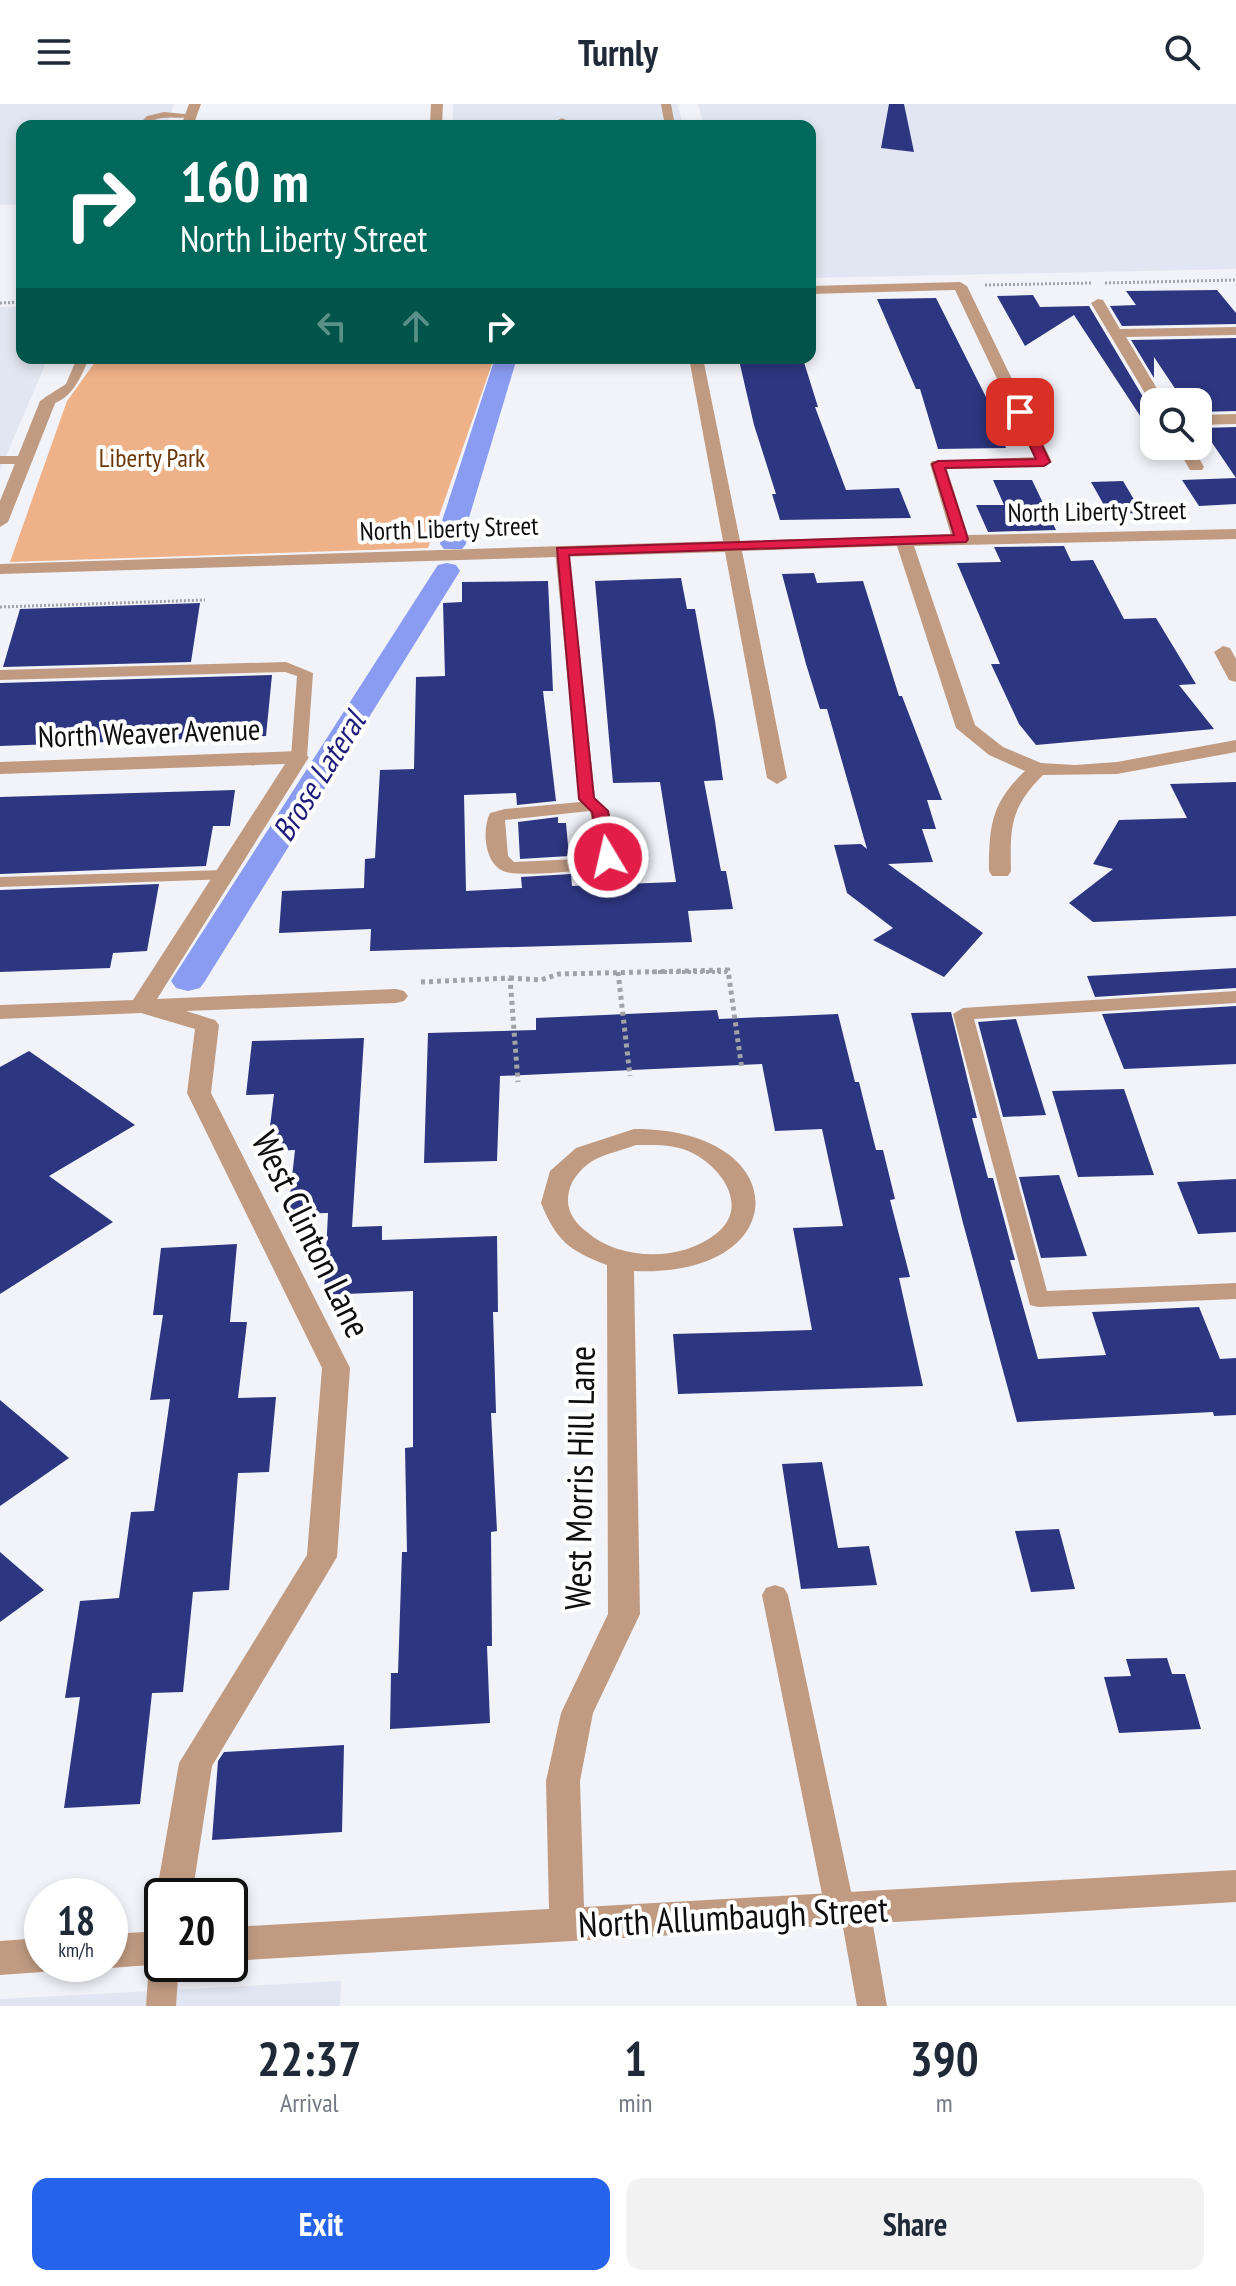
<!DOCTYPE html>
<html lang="en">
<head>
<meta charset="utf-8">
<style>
	:root { --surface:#fff; --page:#f2f2f3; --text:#1f2937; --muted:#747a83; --accent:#2563eb }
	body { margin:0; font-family:"PT Sans Narrow",sans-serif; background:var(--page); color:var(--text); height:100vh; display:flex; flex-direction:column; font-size:30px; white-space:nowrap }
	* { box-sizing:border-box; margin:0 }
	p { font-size:26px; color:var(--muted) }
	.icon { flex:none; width:44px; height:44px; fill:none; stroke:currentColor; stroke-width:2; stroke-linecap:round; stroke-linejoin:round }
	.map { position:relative; height:1902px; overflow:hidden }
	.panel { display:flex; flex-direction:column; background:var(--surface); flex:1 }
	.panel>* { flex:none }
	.guide { position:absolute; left:16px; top:16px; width:800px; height:244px; border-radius:16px; box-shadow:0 4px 12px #0003; background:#00695c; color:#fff; overflow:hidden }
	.tools { position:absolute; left:1140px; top:284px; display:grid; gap:16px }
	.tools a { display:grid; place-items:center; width:72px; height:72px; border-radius:16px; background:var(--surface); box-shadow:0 4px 12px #0003; font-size:40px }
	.speed { position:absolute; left:24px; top:1774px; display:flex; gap:16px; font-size:40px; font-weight:700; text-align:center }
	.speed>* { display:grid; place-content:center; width:104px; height:104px; border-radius:50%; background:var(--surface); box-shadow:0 4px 12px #0003; line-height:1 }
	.speed small { font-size:20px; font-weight:400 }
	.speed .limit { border:4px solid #111; border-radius:12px; background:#fff; color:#111 }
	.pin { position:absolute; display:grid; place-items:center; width:68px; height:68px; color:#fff; margin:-34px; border-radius:16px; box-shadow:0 4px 12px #0006 }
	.me { position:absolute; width:88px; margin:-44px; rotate:351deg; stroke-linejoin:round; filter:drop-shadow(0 0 6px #0008) }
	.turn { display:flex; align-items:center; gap:28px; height:168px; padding:0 32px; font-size:36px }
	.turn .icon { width:104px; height:104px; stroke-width:2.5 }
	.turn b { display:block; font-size:56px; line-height:68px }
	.lanes { display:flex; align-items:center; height:76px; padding:0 32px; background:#0003; justify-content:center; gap:40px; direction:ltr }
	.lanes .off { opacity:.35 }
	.eta { display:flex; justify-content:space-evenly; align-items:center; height:136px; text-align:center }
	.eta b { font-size:48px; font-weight:800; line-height:56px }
	.button { display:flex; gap:16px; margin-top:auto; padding:16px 32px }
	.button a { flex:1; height:92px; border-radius:16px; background:var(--accent); color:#fff; font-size:32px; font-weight:800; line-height:92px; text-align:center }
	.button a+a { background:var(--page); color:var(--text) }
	header { display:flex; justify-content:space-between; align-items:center; height:104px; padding:0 32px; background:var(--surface); font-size:36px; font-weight:800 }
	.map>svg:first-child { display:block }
</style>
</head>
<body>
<header><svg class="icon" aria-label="menu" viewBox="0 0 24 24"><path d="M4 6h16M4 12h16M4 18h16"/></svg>Turnly<svg class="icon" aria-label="search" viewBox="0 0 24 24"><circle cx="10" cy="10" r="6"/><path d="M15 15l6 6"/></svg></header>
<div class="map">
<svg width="1236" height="1902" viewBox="0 0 1236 1902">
	<rect width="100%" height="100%" fill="#f1f3f9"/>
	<!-- built -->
	<g fill="#e2e6f2">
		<path d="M0,0H174L166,22H22V101H0Z"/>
		<path d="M453,0H678L683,22H453Z"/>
		<path d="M698,0H1236V165L810,174V22H704Z"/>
		<path d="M0,203H22V254H48L0,366Z"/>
		<path d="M341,1877L340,1902H0V1895Z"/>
	</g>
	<!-- green -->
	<path fill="#efb187" d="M98,254H494L428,444L10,458L67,297Z"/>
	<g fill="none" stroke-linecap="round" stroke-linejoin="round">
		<!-- canal -->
		<g fill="#8a9cf1" fill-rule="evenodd">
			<path d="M495,254H517L468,417L466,440L462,445H444L440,440L442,417Z"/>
			<path d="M447,459L456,461L460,467L205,877L200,884L188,887L176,884L171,877L434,467L438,461Z"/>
		</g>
	</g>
	<!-- building -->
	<g fill="#2d3680">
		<path d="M889,0H904L914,48L881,44Z"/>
		<path d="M1217,186L1236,209V220L1122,222L1110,202L1136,201L1126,187Z"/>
		<path d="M1033,191L1040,203L1089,202L1149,303H1154V333L1074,211L1025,242L997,192Z"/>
		<path d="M936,194L987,295L1006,344L938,345L920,285H916L877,195Z"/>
		<path d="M1236,234V307L1198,308V298H1184L1154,253V274L1131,236Z"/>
		<path d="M803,255L818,303H815L846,386L899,384L911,414L780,416L772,390H776L754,321L739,256Z"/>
		<path d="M1236,323V374L1202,324Z"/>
		<path d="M1236,374V400L1199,402L1182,376Z"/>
		<path d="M993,376H1032L1056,426L988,428L976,401H1004Z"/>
		<path d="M1123,377L1142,409L1109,410L1091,378Z"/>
		<path d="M1064,442L1071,457L1093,456L1124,515L1156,514L1196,580L1179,581L1214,625L1036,641L1019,620L991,560H1000L957,459L1001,458L994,443Z"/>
		<path d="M814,469L817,479L863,477L899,592H902L942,696H927L936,725H922L933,758L888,760L983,829L944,873L873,836L893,824L847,789L834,741L861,740L867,745L827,605H820L806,560L782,470Z"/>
		<path d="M681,474L687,505H695L715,617L723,676L704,677L721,767H726L733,805L688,807L692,838L370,847L371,825L279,829L282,787L364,784L365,755L375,754L380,666L414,665L416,573L445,572L443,499L462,498V478L548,477L553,587H543L556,697L517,701L516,689L464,691L466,787L522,784L521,773L571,770L572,782L676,778L660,678L613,679L595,477Z"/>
		<path d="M200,499L191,558L3,563L20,505Z"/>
		<path d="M272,571L266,632L0,642V579Z"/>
		<path d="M1236,678V812L1093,818L1069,799L1113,765L1093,760L1119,716L1187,714L1170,680Z"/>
		<path d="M235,686L230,722H213L206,762L0,770V693Z"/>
		<path d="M558,713V719H566L569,752L520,755L518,718Z"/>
		<path d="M159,780L147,847L113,849L110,864L0,868V786Z"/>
		<path d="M1236,864V884L1095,893L1087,872Z"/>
		<path d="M1236,902V960L1124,965L1102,910Z"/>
		<path d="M717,906L719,915L838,910L855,978H859L876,1046H883L895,1095L890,1096L910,1173L899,1174L923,1282L678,1290L673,1230L812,1226L793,1124L843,1122L822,1025L775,1027L762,960L500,972L497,1057L424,1059L428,929L536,926V914Z"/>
		<path d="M951,908L977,1014H972L988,1074H993L1015,1156H1010L1038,1255L1106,1251L1092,1208L1199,1203L1220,1255L1236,1254V1311L1214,1312L1213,1308L1017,1318L963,1119L911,909Z"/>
		<path d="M1016,915L1046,1011L1003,1013L978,918Z"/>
		<path d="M364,934L352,1123L382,1122V1136L497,1132L498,1208H493L496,1309H491L497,1427L491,1428L492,1542H487L490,1619L390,1625L391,1569H398L402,1448H407L405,1344L413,1343V1187L324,1191L328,1109L288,1110L295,1046L267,1047L274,990L246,991L252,937Z"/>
		<path d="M29,947L135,1021L49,1072L113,1118L0,1190V963Z"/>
		<path d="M1124,985L1154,1071L1078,1073L1052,987Z"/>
		<path d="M1059,1071L1087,1152L1041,1154L1019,1073Z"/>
		<path d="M1236,1075V1128L1198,1130L1177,1078Z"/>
		<path d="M237,1140L230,1218H247L238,1294L276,1293L269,1368L238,1369L229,1486L193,1488L183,1588L152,1589L140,1700L64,1704L80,1593L65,1594L80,1497L119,1494L131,1408L154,1407L170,1295L150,1296L163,1211H153L161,1144Z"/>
		<path d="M0,1296L69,1354L0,1402Z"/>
		<path d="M822,1358L838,1444L869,1442L877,1481L801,1485L782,1360Z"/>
		<path d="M1059,1425L1075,1485L1031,1488L1015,1427Z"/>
		<path d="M0,1448L44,1486L0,1518Z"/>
		<path d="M1167,1554L1172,1570H1185L1201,1625L1119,1629L1104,1573L1131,1572L1126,1555Z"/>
		<path d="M344,1641L342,1728L212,1736L218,1657L224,1648Z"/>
	</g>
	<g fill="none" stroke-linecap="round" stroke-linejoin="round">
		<!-- path-far2 -->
		<g stroke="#a1a3a7" stroke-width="3" stroke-dasharray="2 2" stroke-linecap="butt">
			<path d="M1105,179L1236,176"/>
			<path d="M985,181L1091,179"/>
			<path d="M0,199L22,198"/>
			<path d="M0,503L205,496"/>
		</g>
		<!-- path-far1 -->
		<path stroke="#a1a3a7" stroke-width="4" stroke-dasharray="3 3" stroke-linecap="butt" d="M646,868H728"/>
		<!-- path -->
		<g stroke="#a1a3a7" stroke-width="5" stroke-dasharray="4 4" stroke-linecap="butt">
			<path d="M618,868L630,972"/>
			<path d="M510,874L541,876L559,870L728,866L742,966"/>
			<path d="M421,878L510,874L518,978"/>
		</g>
		<!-- lane -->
		<g fill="#c09b82" fill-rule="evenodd">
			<path d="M661,0H671L675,22H665Z"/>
			<path d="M164,8L196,11C186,16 174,12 162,14C151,15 148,22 137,22L147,12Z"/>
			<path d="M77,254H89C81,274 69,302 44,300V294L66,280Z"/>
			<path d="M0,352H24L31,356L24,360H0Z"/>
			<path d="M562,443L569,447L595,694L609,707L617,753L611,762C592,766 520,774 503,767C484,758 482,725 490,709L505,705L580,698L555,447ZM590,707L599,754L514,758L508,752L505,716Z"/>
			<path d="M286,558L313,569L307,653L299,658L291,653L297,572L285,568L0,576V566Z"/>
			<path d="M225,766L231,767L234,771L231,775L0,783V773Z"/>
			<path d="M1236,887V899L974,915L1047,1187L1236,1179V1195L1038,1203L1030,1201L953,910L963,904Z"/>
			<path d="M775,1481L784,1484L788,1491L852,1792L865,1794L870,1804L887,1902H857L842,1818L830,1815L825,1805L762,1491L766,1484Z"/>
			<path d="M162,1847V1860H179L176,1902H146L149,1860L153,1850Z"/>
		</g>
		<!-- street -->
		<g fill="#c09b82" fill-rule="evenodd">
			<path d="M189,0H201L193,22H181Z"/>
			<path d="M431,0H443L442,22H430Z"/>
			<path d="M562,14L568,17V22H556V17Z"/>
			<path d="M960,178L967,182L1052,358L1044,363L947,365L968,431L1236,425V435L914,442L975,621L1003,643L1041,659L1075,661L1117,658L1236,636V648L1117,670L1043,671C1010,704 1010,723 1011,767L1008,772H992L989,767C989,722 991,699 1025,667L989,651L956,624L897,442L742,447L787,674L777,680L767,674L725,448L0,470V460L723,437L689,254H703L740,437L951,431L930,360L932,357L1034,353L955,186L810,190V182Z"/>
			<path d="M1098,195L1103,196L1120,225L1236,223V231L1126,233L1165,298H1154L1152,301L1091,199Z"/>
			<path d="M48,292L56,297L8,418L0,423V397L40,297Z"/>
			<path d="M1236,310V320L1198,321V311Z"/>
			<path d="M1176,342H1192L1204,363L1202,366H1190Z"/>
			<path d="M1223,542L1230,544L1236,555V578L1229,576L1214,548Z"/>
			<path d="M299,647L309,653L157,895L396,885L404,887L408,892L404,897L396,899L186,907L215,916L219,921L211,989L350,1264L337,1453L212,1662L192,1792H162V1803L156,1792L179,1659L307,1451L322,1264L187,989L195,925L141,909L0,915V901L133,896L285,660L0,670V658Z"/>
			<path d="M634,1025C796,1024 796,1175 634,1167L640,1510L593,1609L580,1677L584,1803L1236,1766V1798L230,1857V1823L549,1805L546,1677L561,1609L608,1510L607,1161C569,1147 556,1136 541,1099L550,1067L576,1044ZM636,1041C650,1041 665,1040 679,1044C713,1052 754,1099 717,1129C682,1158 620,1157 587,1128C573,1117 565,1105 569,1087C572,1074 584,1061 596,1055C608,1049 623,1046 636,1041Z"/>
			<path d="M162,1827L164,1860L110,1864L100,1860H110V1830Z"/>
			<path d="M42,1834V1860H56L55,1863L42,1868L0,1871V1837Z"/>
		</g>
	</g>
	<!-- route -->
	<path fill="#e11d48" stroke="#92132f" stroke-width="2" d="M1016,305L1026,308L1050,358L1044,362L945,364L968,435L966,438L569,451L594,694L608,707L616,753L613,757H602L592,708L579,695L557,444L954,431L932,360L938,357L1036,355L1014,308Z"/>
	<g text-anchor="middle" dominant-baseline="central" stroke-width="8" stroke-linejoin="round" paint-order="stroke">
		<!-- far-park labels -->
		<g font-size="26" fill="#6b3706" stroke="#fff">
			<text x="152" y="353">Liberty Park</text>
		</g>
		<!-- far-street labels -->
		<g font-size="26" fill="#0e0e10" stroke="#fff">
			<text transform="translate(1097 407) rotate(-1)">North Liberty Street</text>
			<text transform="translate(449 424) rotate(-2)">North Liberty Street</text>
		</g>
		<!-- street labels -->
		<g font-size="30" fill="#0e0e10" stroke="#fff">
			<text transform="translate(149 628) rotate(-2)">North Weaver Avenue</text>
		</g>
		<!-- water labels -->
		<g font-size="32" font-style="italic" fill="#1e1b7b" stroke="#fff">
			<text transform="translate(318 672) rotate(-58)">Brose Lateral</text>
		</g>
		<!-- near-street labels -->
		<g font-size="36" fill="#0e0e10" stroke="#fff">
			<text transform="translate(312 1130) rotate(64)">West Clinton Lane</text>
			<text transform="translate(579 1374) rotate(-89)">West Morris Hill Lane</text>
			<text transform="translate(733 1812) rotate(-3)">North Allumbaugh Street</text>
		</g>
	</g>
</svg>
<div class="tools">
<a><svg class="icon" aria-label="search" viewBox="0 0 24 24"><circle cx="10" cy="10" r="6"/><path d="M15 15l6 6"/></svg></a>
</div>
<div class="speed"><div>18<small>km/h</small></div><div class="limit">20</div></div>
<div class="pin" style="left:1020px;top:308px;background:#d93025"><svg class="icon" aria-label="arrive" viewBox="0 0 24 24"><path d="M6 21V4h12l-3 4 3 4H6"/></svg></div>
<svg class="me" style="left:608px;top:753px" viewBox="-20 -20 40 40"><circle r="17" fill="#e11d48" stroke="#fff" stroke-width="3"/><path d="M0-11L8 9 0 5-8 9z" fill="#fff"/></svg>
<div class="guide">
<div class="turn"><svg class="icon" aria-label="right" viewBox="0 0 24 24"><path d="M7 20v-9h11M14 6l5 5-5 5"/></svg><div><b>160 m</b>North Liberty Street</div></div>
<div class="lanes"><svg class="icon off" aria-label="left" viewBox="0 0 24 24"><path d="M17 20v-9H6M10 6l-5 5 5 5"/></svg><svg class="icon off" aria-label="ahead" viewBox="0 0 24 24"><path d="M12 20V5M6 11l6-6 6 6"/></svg><svg class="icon" aria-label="right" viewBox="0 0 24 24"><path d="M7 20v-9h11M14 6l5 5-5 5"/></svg></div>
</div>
</div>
<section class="panel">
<div class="eta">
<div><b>22:37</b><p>Arrival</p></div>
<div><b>1</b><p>min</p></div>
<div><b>390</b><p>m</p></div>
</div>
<div class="button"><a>Exit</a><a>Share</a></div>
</section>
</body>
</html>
